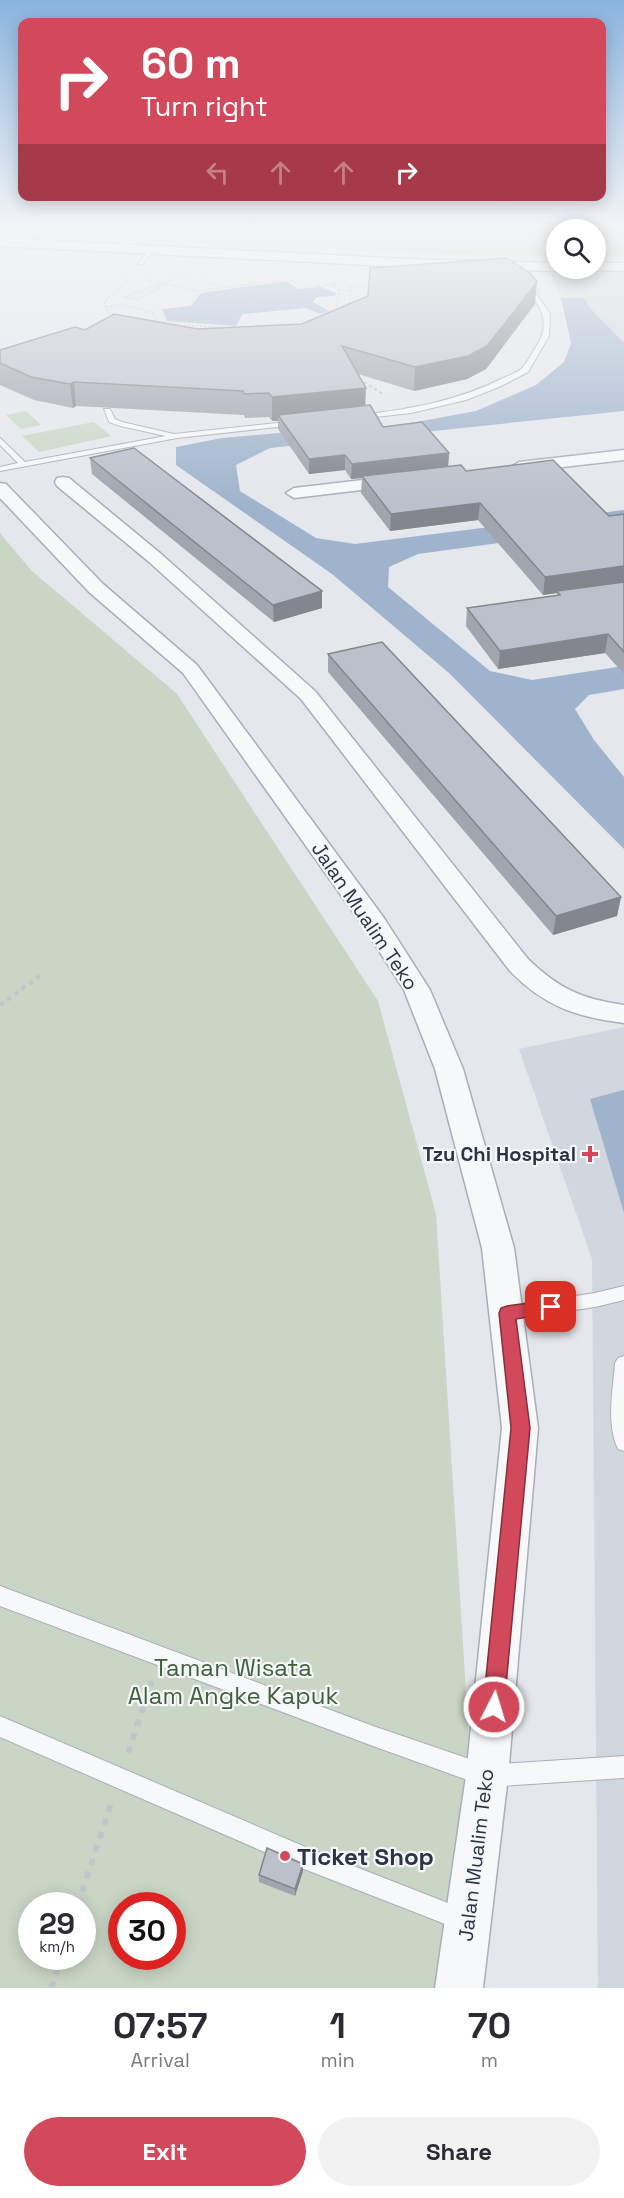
<!DOCTYPE html>
<html lang="en">
<head>
<meta charset="utf-8">
<style>
	:root { --surface:#fff; --page:#f2f2f3; --text:#2b2b33; --muted:#7c7c81; --accent:#d1495b }
	body { margin:0; font-family:"Space Grotesk",sans-serif; background:var(--page); color:var(--text); height:100vh; display:flex; flex-direction:column; font-size:22px; white-space:nowrap }
	* { box-sizing:border-box; margin:0 }
	p { font-size:20px; color:var(--muted) }
	.icon { flex:none; width:33px; height:33px; fill:none; stroke:currentColor; stroke-width:2; stroke-linecap:round; stroke-linejoin:round }
	.map { position:relative; height:1988px; overflow:hidden }
	.drawer { display:flex; flex-direction:column; background:var(--surface); flex:1 }
	.drawer>* { flex:none }
	.guide { position:absolute; left:18px; top:18px; width:588px; height:183px; border-radius:12px; box-shadow:0 3px 15px #0003; background:#d1495b; color:#fff; overflow:hidden }
	.controls { position:absolute; left:546px; top:219px; display:grid; gap:12px }
	.controls a { display:grid; place-items:center; width:60px; height:60px; border-radius:50%; background:var(--surface); box-shadow:0 3px 15px #0003; font-size:30px }
	.speed { position:absolute; left:18px; top:1892px; display:flex; gap:12px; font-size:30px; font-weight:700; text-align:center }
	.speed>* { display:grid; place-content:center; width:78px; height:78px; border-radius:50%; background:var(--surface); box-shadow:0 3px 15px #0003; line-height:1 }
	.speed small { font-size:15px; font-weight:400 }
	.speed .limit { border:9px solid #d22; background:#fff; color:#111 }
	.pin { position:absolute; display:grid; place-items:center; width:51px; height:51px; color:#fff; margin:-26px; border-radius:12px; box-shadow:0 3px 9px #0006 }
	.me { position:absolute; width:66px; margin:-33px; rotate:5deg; stroke-linejoin:round; filter:drop-shadow(0 0 4px #0008) }
	.turn { display:flex; align-items:center; gap:21px; height:126px; padding:0 24px; font-size:27px }
	.turn .icon { width:78px; height:78px; stroke-width:2.5 }
	.turn b { display:block; font-size:42px; line-height:51px }
	.lanes { display:flex; align-items:center; height:57px; padding:0 24px; background:#0003; justify-content:center; gap:30px; direction:ltr }
	.lanes .off { opacity:.35 }
	.eta { display:flex; justify-content:space-evenly; align-items:center; height:102px; text-align:center }
	.eta b { font-size:36px; font-weight:700; line-height:42px }
	.action { display:flex; gap:12px; margin-top:auto; padding:12px 24px }
	.action a { flex:1; height:69px; border-radius:36px; background:var(--accent); color:#fff; font-size:24px; font-weight:700; line-height:69px; text-align:center }
	.action a+a { background:var(--page); color:var(--text) }
	.map>svg:first-child { display:block }
</style>
</head>
<body>
<div class="map">
<svg width="624" height="1988" viewBox="0 0 624 1988">
	<rect width="100%" height="100%" fill="#e4e7ec"/>
	<!-- built -->
	<g fill="#d2d6de">
		<path d="M551,272L624,273V343L591,309L584,298H561Z"/>
		<path d="M624,1027V1988H598L592,1259L519,1049Z"/>
	</g>
	<!-- green -->
	<g fill="#c9d6c5" fill-rule="evenodd">
		<path d="M0,225H624V257H596V230H556V257L410,253L0,234Z"/>
		<path d="M26,411L41,425L21,429L6,415Z"/>
		<path d="M94,422L111,436L39,452L22,436Z"/>
		<path d="M0,533L31,570L177,694L378,1001L436,1214L475,1836L443,1988H0ZM32,1905H82V1956H32ZM122,1905H172V1956H122Z"/>
	</g>
	<!-- water -->
	<g fill="#9fb4cc">
		<path d="M286,281L298,289L321,287L336,293L335,296L317,297L313,302L329,311L320,314L306,308L243,314L236,326L167,321L162,309L191,306L201,293Z"/>
		<path d="M561,298H584L591,309L624,343V411L270,448L236,465L240,491L316,538L355,544L624,510V526L418,554L389,567L388,587L490,671L532,680L624,666V689L589,695L575,709L594,740L624,777V849L449,673L332,574L176,465V447L222,438L301,431L378,429L476,411L536,385L564,362L571,343Z"/>
		<path d="M624,1090V1213L590,1099Z"/>
	</g>
	<g fill="none" stroke-linecap="round" stroke-linejoin="round">
		<defs>
			<g id="service">
				<path d="M149,250L154,251L142,264H138Z"/>
				<path d="M523,281L533,289L550,314L549,336L528,372L499,387L466,400L411,413L357,419L356,417L360,415C410,409 458,401 503,378C510,375 519,372 523,367C528,361 532,353 536,347C553,320 539,303 520,283Z"/>
				<path d="M104,409H110L115,419L122,422L174,434L296,421L300,423L296,425L177,438L0,471V467L18,463L0,445V438L25,462L166,436L120,426L109,422Z"/>
				<path d="M624,1286V1300L595,1307L507,1320L501,1318L499,1313L501,1308L507,1306L595,1293Z"/>
				<path d="M624,1356V1451L618,1449C606,1423 613,1390 615,1363L618,1358Z"/>
				<path d="M0,1586L373,1726L487,1765L624,1756V1778L487,1787L373,1746L0,1606Z"/>
				<path d="M0,1716L310,1849L471,1912L474,1920L471,1928L463,1931L299,1867L0,1737Z"/>
			</g>
			<g id="minor">
				<path d="M0,238L407,259L556,263V268H561L556,271L407,267L0,246Z"/>
				<path d="M596,263H624V271L592,270L596,268Z"/>
				<path d="M624,450V460L519,472L511,467L519,462Z"/>
				<path d="M397,476L403,477L405,481L403,485L294,498L286,493L294,488Z"/>
				<path d="M63,477L69,478L160,553L315,691L528,959C559,989 582,999 624,1005V1023C576,1017 544,1006 510,971L301,699L148,561L57,486L55,482L57,478Z"/>
				<path d="M0,483L6,484L103,584L197,665L384,918L430,990L463,1069L514,1248L538,1428L508,1776L483,1988H435L466,1776L502,1428L482,1248L435,1069L404,990L365,929L183,673L89,592L0,498Z"/>
			</g>
		</defs>
		<!-- service casing -->
		<use href="#service" stroke="#a9aeb7" stroke-width="2"/>
		<!-- minor casing -->
		<use href="#minor" stroke="#a9aeb7" stroke-width="3"/>
		<!-- path-far3 -->
		<g stroke="#c2c5cb" stroke-width="1.5" stroke-dasharray="2 2" stroke-linecap="butt">
			<path d="M201,275L208,284H220L224,287"/>
			<path d="M146,280L198,291L281,280"/>
			<path d="M291,280L309,287L336,284"/>
			<path d="M332,284L339,290L336,310"/>
			<path d="M156,287L160,288L138,299L125,297L188,274"/>
			<path d="M339,290H351"/>
			<path d="M106,307L122,305L153,312L157,323H160"/>
			<path d="M349,308L351,287L366,285"/>
			<path d="M324,317L326,313L337,309"/>
			<path d="M117,318L108,312L104,302L129,278"/>
			<path d="M168,324L229,328"/>
		</g>
		<!-- path-far2 -->
		<path stroke="#c2c5cb" stroke-width="2" stroke-dasharray="3 3" stroke-linecap="butt" d="M359,379L383,394"/>
		<!-- path-far1 -->
		<path stroke="#c2c5cb" stroke-width="4" stroke-dasharray="4.5 4.5" stroke-linecap="butt" d="M0,1005L44,973"/>
		<!-- path -->
		<g stroke="#c2c5cb" stroke-width="6" stroke-dasharray="7 7" stroke-linecap="butt">
			<path d="M128,1753L152,1681"/>
			<path d="M78,1905L111,1803"/>
			<path d="M51,1988L62,1956"/>
		</g>
		<!-- service -->
		<use href="#service" fill="#f7f8fa" fill-rule="evenodd"/>
		<!-- minor -->
		<use href="#minor" fill="#f7f8fa" fill-rule="evenodd"/>
	</g>
	<!-- wall -->
	<g fill="#a1a5ae">
		<path d="M535,304L486,369L467,379L414,391L358,374L365,405L383,427L449,453L448,466L466,471L609,516L624,514V674L605,653L498,669L466,626L467,608L557,595V593L543,595L478,520L390,531L361,493L362,478L351,479L345,470L309,474L278,429V421H272L269,417L245,418L244,415L76,406L73,408L34,400L0,385V350L85,330L198,329L302,324Z"/>
		<path d="M90,458L322,608L274,622L92,474Z"/>
		<path d="M328,654L621,897L617,916L553,935L328,672Z"/>
		<path d="M303,1864V1871L295,1896L259,1882V1875Z"/>
	</g>
	<!-- shaded-wall -->
	<g fill="#83868d">
		<path d="M537,282L535,304L486,369L467,379L414,391L415,367Z"/>
		<path d="M74,382L76,406L73,408L70,384Z"/>
		<path d="M366,388L365,412L278,415V421H272V397Z"/>
		<path d="M449,453L448,468L362,476V478L351,479L352,464Z"/>
		<path d="M345,455V470L309,474V459Z"/>
		<path d="M480,503L478,520L390,531L391,514Z"/>
		<path d="M624,566V584L557,591V593L543,595L545,577Z"/>
		<path d="M322,591V608L274,622L273,605Z"/>
		<path d="M608,634L605,653L498,669L500,651Z"/>
		<path d="M621,897L617,916L553,935L556,916Z"/>
		<path d="M303,1864V1871L295,1896V1889Z"/>
	</g>
	<!-- building -->
	<g fill="#bbc0ca" stroke="#83868d" stroke-width="1.5">
		<path d="M507,258L531,274L537,282L487,346L468,356L415,367L342,346L366,388L272,397L269,393L244,394L243,391L74,382L70,384L31,377L0,363V350L75,327L85,330L114,314L198,329L302,324L368,296L370,268Z"/>
		<path d="M370,405L383,427L422,422L449,453L352,464L345,455L309,459L278,415Z"/>
		<path d="M134,448L322,591L273,605L90,458Z"/>
		<path d="M553,460L609,516L624,514V566L545,577L480,503L391,514L362,476L461,465L466,471Z"/>
		<path d="M624,582V652L608,634L500,651L467,608L560,595L557,591Z"/>
		<path d="M382,642L621,897L556,916L328,654Z"/>
		<path d="M267,1848L303,1864L295,1889L259,1875Z"/>
	</g>
	<!-- sky -->
	<linearGradient id="sky" x2="0" y2="1"><stop stop-color="#8bb4dd"/><stop offset="0.45" stop-color="#f3f4f6"/><stop offset="1" stop-color="#f3f4f6" stop-opacity="0"/></linearGradient>
	<rect width="624" height="503" fill="url(#sky)"/>
	<!-- route -->
	<path fill="#d1495b" stroke="#882f3b" stroke-width="1.5" d="M551,1300L557,1302L560,1307L557,1312L516,1319L530,1428L504,1707L501,1714L494,1717L486,1714L483,1707L511,1428L499,1313L501,1308L507,1306Z"/>
	<!-- markers -->
	<g fill="#d1495b" stroke="#f4f6f9" stroke-width="2">
		<path d="M587 1145h6v6h6v6h-6v6h-6v-6h-6v-6h6z"/>
		<circle cx="285" cy="1856" r="6"/>
	</g>
	<g text-anchor="middle" dominant-baseline="central" stroke-width="4.5" stroke-linejoin="round" paint-order="stroke">
		<!-- street labels -->
		<g font-size="20" fill="#2b3445" stroke="#f4f6f9">
			<text transform="translate(365 916) rotate(56)">Jalan Mualim Teko</text>
			<text transform="translate(476 1855) rotate(-83)">Jalan Mualim Teko</text>
		</g>
		<!-- poi labels -->
		<g font-size="20" font-weight="bold" fill="#2b3445" stroke="#f4f6f9" text-anchor="end">
			<text x="576" y="1154">Tzu Chi Hospital</text>
		</g>
		<!-- near-park labels -->
		<g font-size="24" fill="#3f6138" stroke="#f4f6f9">
			<text x="233" y="1667">Taman Wisata<tspan x="233" dy="28">Alam Angke Kapuk</tspan></text>
		</g>
		<!-- near-poi labels -->
		<g font-size="24" font-weight="bold" fill="#2b3445" stroke="#f4f6f9" text-anchor="start">
			<text x="297" y="1856">Ticket Shop</text>
		</g>
	</g>
</svg>
<div class="controls">
<a><svg class="icon" aria-label="search" viewBox="0 0 24 24"><circle cx="10" cy="10" r="6"/><path d="M15 15l6 6"/></svg></a>
</div>
<div class="speed"><div>29<small>km/h</small></div><div class="limit">30</div></div>
<div class="pin" style="left:551px;top:1307px;background:#d93025"><svg class="icon" aria-label="arrive" viewBox="0 0 24 24"><path d="M6 21V4h12l-3 4 3 4H6"/></svg></div>
<svg class="me" style="left:494px;top:1707px" viewBox="-20 -20 40 40"><circle r="17" fill="#d1495b" stroke="#fff" stroke-width="3"/><path d="M0-11L8 9 0 5-8 9z" fill="#fff"/></svg>
<div class="guide">
<div class="turn"><svg class="icon" aria-label="right" viewBox="0 0 24 24"><path d="M7 20v-9h11M14 6l5 5-5 5"/></svg><div><b>60 m</b>Turn right</div></div>
<div class="lanes"><svg class="icon off" aria-label="left" viewBox="0 0 24 24"><path d="M17 20v-9H6M10 6l-5 5 5 5"/></svg><svg class="icon off" aria-label="ahead" viewBox="0 0 24 24"><path d="M12 20V5M6 11l6-6 6 6"/></svg><svg class="icon off" aria-label="ahead" viewBox="0 0 24 24"><path d="M12 20V5M6 11l6-6 6 6"/></svg><svg class="icon" aria-label="right" viewBox="0 0 24 24"><path d="M7 20v-9h11M14 6l5 5-5 5"/></svg></div>
</div>
</div>
<section class="drawer">
<div class="eta">
<div><b>07:57</b><p>Arrival</p></div>
<div><b>1</b><p>min</p></div>
<div><b>70</b><p>m</p></div>
</div>
<div class="action"><a>Exit</a><a>Share</a></div>
</section>
</body>
</html>
